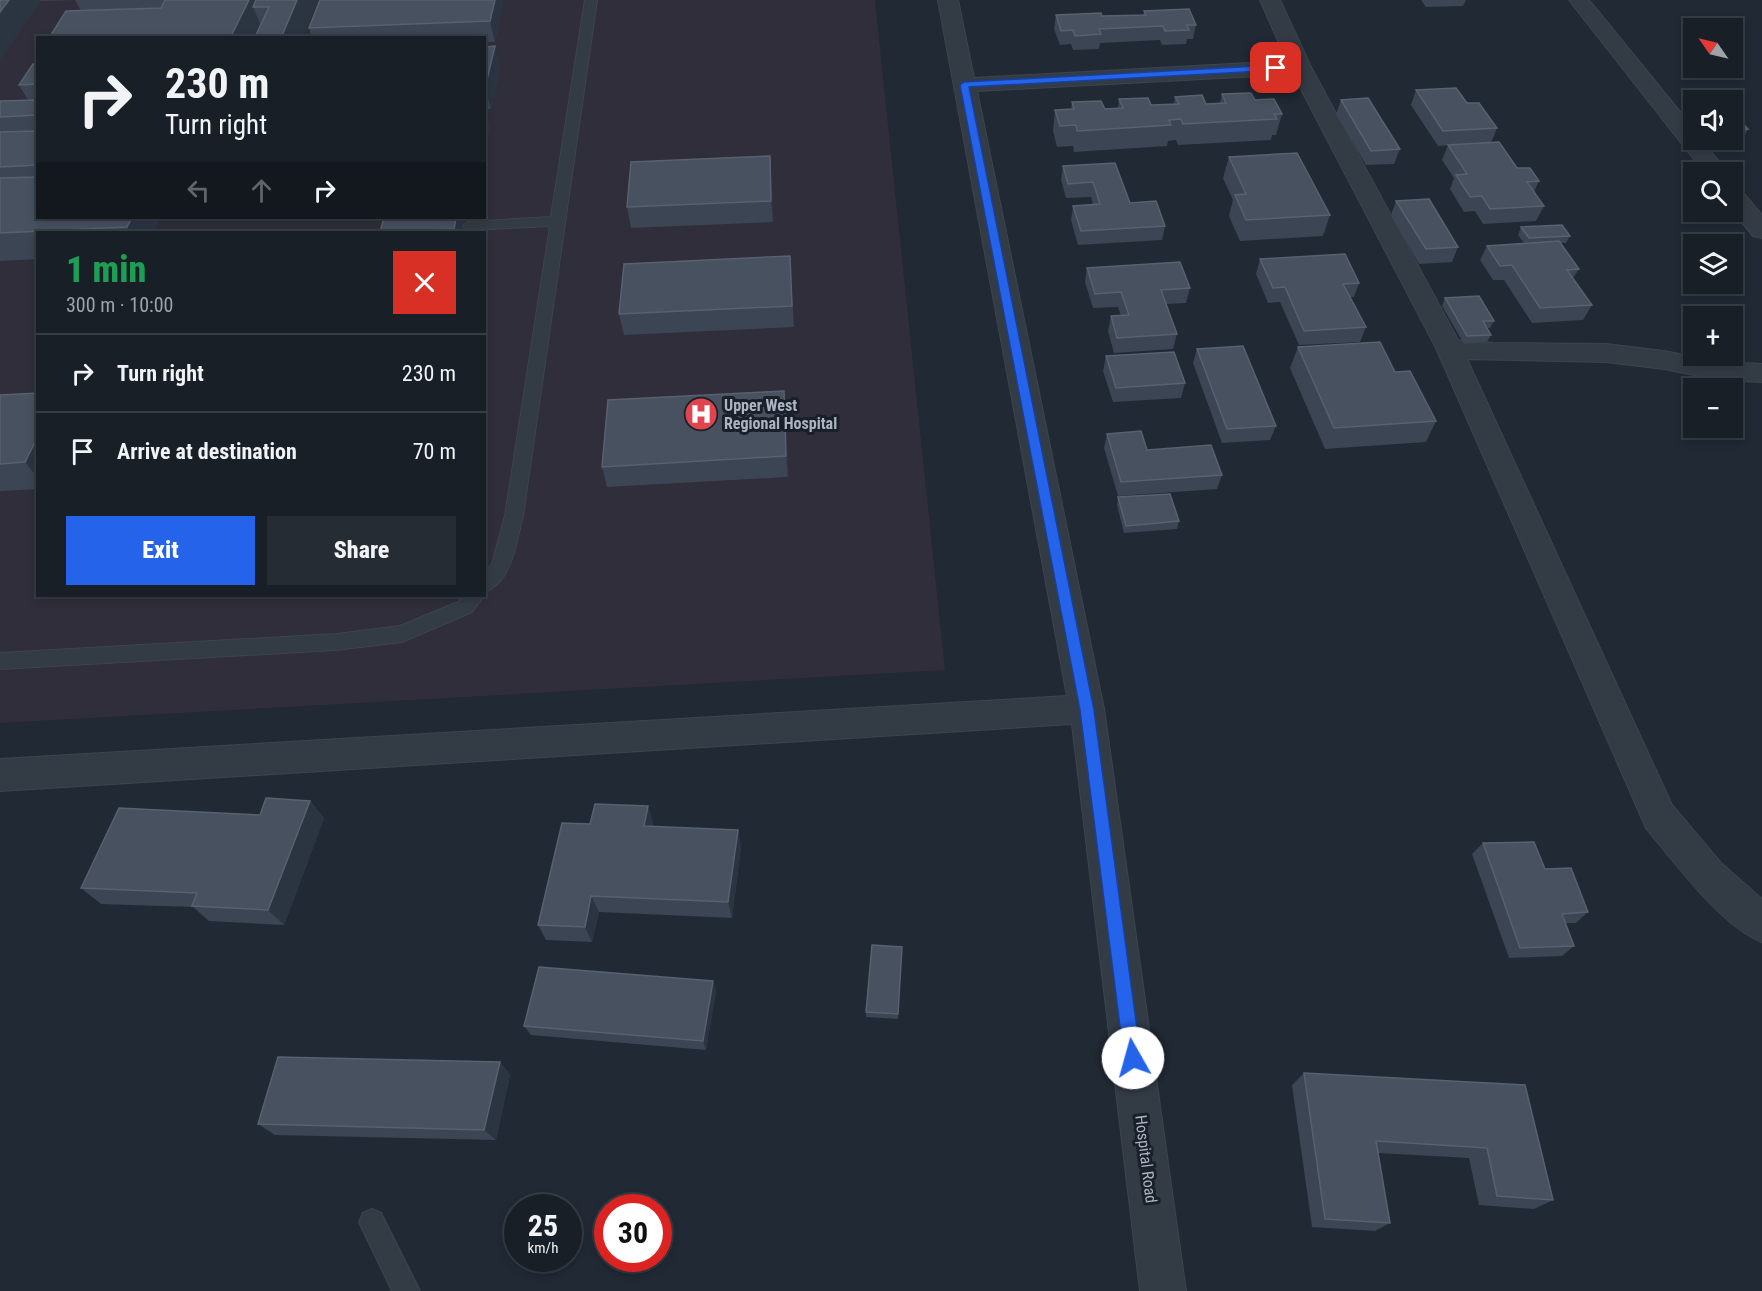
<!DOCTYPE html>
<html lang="en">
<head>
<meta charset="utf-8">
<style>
	:root { --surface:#181f27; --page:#252c33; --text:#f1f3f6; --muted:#9fa2a7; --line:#363d44; --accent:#2563eb }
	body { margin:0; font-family:"Roboto Condensed",sans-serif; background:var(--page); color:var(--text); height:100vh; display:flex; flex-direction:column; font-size:22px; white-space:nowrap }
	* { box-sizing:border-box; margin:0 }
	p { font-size:20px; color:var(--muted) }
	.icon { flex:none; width:33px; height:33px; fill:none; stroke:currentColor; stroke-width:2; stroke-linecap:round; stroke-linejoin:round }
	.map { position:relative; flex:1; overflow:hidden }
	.side { position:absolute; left:36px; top:231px; width:450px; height:366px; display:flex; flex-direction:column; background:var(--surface); border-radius:0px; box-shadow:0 3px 9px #0003,0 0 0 2px var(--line) }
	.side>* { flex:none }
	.top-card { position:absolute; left:36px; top:36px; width:450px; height:183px; border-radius:0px; box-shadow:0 3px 9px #0003,0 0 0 2px var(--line); background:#181f27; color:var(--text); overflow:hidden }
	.needle { width:39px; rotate:304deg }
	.buttons { position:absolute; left:1683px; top:18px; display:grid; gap:12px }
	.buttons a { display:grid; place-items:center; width:60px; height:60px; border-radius:0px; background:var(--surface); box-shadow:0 3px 9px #0003,0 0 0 2px var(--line); font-size:30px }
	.speed { position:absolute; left:504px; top:1194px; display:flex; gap:12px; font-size:30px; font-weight:700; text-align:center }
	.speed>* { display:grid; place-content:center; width:78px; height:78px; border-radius:50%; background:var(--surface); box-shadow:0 3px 9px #0003,0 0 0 2px var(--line); line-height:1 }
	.speed small { font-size:15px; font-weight:400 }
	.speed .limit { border:9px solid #d22; background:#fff; color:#111 }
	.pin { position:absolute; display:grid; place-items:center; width:51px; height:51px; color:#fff; margin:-26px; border-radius:12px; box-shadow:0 3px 9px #0006 }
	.me { position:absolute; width:66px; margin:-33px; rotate:353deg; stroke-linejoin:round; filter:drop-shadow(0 0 4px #0008) }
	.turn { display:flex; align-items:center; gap:21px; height:126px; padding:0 30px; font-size:27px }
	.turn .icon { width:78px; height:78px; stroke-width:2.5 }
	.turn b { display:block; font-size:42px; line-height:51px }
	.lanes { display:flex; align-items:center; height:57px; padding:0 30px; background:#0003; justify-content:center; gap:30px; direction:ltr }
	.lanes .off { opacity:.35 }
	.round { display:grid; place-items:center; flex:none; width:63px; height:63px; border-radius:0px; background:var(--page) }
	.overview { display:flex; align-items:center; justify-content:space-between; height:102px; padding:0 30px }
	h1 { font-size:36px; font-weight:800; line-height:45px; color:#1e9e55 }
	.cta { display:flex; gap:12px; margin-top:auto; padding:12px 30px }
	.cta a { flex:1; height:69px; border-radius:0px; background:var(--accent); color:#fff; font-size:24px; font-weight:800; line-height:69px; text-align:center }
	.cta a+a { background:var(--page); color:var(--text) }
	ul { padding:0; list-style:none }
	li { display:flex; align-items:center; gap:18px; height:78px; padding:0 30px; border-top:2px solid var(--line) }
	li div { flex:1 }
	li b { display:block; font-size:22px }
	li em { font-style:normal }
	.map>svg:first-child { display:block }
</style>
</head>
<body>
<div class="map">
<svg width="1762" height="1291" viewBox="0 0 1762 1291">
	<rect width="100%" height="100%" fill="#202934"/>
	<!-- medical -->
	<path fill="#2f2e3a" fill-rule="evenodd" d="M0,0H875L945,670L0,723ZM38,38H484V218H38ZM38,232H484V596H38Z"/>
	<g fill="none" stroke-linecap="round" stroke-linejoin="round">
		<defs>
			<g id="service">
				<path d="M585,0H597L523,516C516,540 513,583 484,592V572L492,564L505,516L550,226L468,230L461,226L468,222L551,217Z"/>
				<path d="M464,596H484L472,612L402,642L336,650L0,669V653L336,634L400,626L458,602Z"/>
				<path d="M372,1209L381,1213L420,1291H392L359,1222L363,1213Z"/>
			</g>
			<g id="minor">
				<path d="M938,0H958L974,78L1287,61L1260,0H1280L1311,67L1458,340L1493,343L1606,344L1664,351L1720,362L1762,364V382L1720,380L1664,369L1606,362L1467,359L1672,805L1721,863L1762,899V942C1722,927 1674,862 1646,828L1436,348L1293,74L977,91L1104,709L1186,1291H1140L1072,724L0,791V759L1067,696Z"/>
				<path d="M1569,0H1589L1694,129V140H1702L1727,172H1704Z"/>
				<path d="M1732,187L1740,189L1762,215V238L1753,236L1732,210Z"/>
			</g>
		</defs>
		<!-- service casing -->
		<use href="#service" stroke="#3d444f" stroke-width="2"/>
		<!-- minor casing -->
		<use href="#minor" stroke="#3d444f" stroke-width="2"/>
		<!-- service -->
		<use href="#service" fill="#333b45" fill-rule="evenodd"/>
		<!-- minor -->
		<use href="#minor" fill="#333b45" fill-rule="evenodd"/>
	</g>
	<!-- wall -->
	<g fill="#3b4553">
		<path d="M0,0H318L302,38H49L81,11L75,0L41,1Z"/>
		<path d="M1421,0H1466L1463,6L1426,7Z"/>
		<path d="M503,4L495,42H484V38H312L309,28Z"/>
		<path d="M1144,11L1196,25L1193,39H1187L1186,44L1162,45L1160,40L1100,43L1099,49L1073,50L1071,44L1060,45L1054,29L1056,15L1102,16L1143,15Z"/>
		<path d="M484,47L500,67L491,109H485L490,128L484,153Z"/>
		<path d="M38,64V218H160L153,232H38V259L0,261V117L28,100L19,85Z"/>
		<path d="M1416,90L1467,103L1497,128L1491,143L1438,146L1411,105Z"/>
		<path d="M1222,94L1255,100L1282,114L1276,135H1272L1271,140L1178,145L1176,140L1168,141L1167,146L1074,152L1073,146L1057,147L1053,131L1055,110L1071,109L1072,102L1105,109L1118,108L1119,99L1151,105L1174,104L1175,97L1206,104L1220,103Z"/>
		<path d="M1341,100L1400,149L1394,164L1366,165L1336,114Z"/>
		<path d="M1732,112L1748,129L1744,137H1732Z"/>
		<path d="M1448,145L1517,168L1539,181L1534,192L1544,206L1536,221L1483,224L1475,211L1464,212L1450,189L1454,178L1442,160Z"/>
		<path d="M1229,157L1330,215L1323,236L1240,241L1229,216L1233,200L1223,178Z"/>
		<path d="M1063,166L1130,203L1165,226L1162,240L1078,245L1071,220L1073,206L1093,205L1091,197L1066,198L1061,180Z"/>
		<path d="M771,177L773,222L631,228L627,207Z"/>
		<path d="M1396,201L1458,247L1452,262L1419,264L1391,215Z"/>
		<path d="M464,218L461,232H380Z"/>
		<path d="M1521,227L1570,236L1566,243H1561L1579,269L1573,278L1592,305L1583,320L1532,323L1504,280H1493L1480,260L1487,246L1524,243L1518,235Z"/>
		<path d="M1260,259L1359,283L1354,297H1350L1366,327L1360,342L1299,345L1280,302L1268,303L1256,274Z"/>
		<path d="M1087,268L1190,288L1186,303L1166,304L1177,334L1173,349L1114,353L1108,331L1111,316H1121L1118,307L1093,308L1085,282Z"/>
		<path d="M791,277L794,327L624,335L619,314Z"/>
		<path d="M1445,298L1494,321L1490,328H1487L1491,335L1487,342L1464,344L1442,306Z"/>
		<path d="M1298,347L1395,372L1436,421L1426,442L1325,449L1290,368Z"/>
		<path d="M1197,349L1276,426L1270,440L1222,443L1193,363Z"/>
		<path d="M1106,356L1185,383L1181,398L1113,402L1103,371Z"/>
		<path d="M784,391L786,412L788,477L607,487L602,467Z"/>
		<path d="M38,393V489L0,491V395Z"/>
		<path d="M1107,434L1147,450L1222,475L1217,489L1118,496L1104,448Z"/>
		<path d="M1118,497L1179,521L1177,529L1124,533L1117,505Z"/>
		<path d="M310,801L324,818L284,925L209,921L193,907L101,904L81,888L260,815Z"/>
		<path d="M648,806L653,823V827L738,830L741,847L732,918L599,912L592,942L546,940L538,925L590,824Z"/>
		<path d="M1483,843L1545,869L1588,912L1576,923H1566L1574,946L1562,956L1509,958L1472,854Z"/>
		<path d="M902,947L898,1019L866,1017V1012Z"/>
		<path d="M713,981L716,991L706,1050L531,1035L524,1026Z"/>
		<path d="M500,1062L510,1075L496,1140L275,1135L258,1124Z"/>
		<path d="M1304,1073L1525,1085L1553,1200L1534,1209L1479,1205L1469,1158L1378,1153L1390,1223L1375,1231L1312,1227L1292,1085Z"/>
	</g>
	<!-- shaded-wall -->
	<g fill="#2b3542">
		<path d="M9,0H40L41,1L0,60V12Z"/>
		<path d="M249,0H275L269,7H253L264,33L262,38H230Z"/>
		<path d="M297,0H318L302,38H281Z"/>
		<path d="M495,0H502L503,4L495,42L490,21Z"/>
		<path d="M495,46L500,67L491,109L485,88Z"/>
		<path d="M484,108L490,128L484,153Z"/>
		<path d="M770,156L771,177L773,222L771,201Z"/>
		<path d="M132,218H160L153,232H130L127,227Z"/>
		<path d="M456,218H464L461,232H455L454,229Z"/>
		<path d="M784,391L786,412L788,477L786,456Z"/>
		<path d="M38,436V478L25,462Z"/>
		<path d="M310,801L324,818L284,925L268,910Z"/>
		<path d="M648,806L653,823L649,843L644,826Z"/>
		<path d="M738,830L741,847L732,918L728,902Z"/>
		<path d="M591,896L599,912L592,942L585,927Z"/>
		<path d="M713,981L716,991L706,1050L703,1041Z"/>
		<path d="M500,1062L510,1075L496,1140L484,1130Z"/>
	</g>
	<!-- building -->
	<g fill="#47515f" stroke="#57616f" stroke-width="1.5">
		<path d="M0,0H9L0,12Z"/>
		<path d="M165,0H249L230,38H49L66,11L161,8Z"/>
		<path d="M256,0H297L281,38H249L255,37L269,7H253Z"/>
		<path d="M320,0H495L490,21L309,28Z"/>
		<path d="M1189,9L1196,25H1187L1189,30L1165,31L1163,26L1099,29L1101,34L1075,36L1073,30L1061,31L1056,15L1101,13L1102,16L1146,15L1144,11Z"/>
		<path d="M495,46L485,88H484V47Z"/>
		<path d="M33,64H38V84L19,85Z"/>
		<path d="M1456,88L1467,103H1479L1497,128L1443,131L1416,90Z"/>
		<path d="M1251,93L1255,100L1274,99L1282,114H1274L1277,119L1183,124L1181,119L1169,120L1171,125L1077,131L1076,125L1060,126L1055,110L1074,109L1072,102L1101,101L1105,109L1123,108L1119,99L1148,98L1151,105L1179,104L1175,97L1202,95L1206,104L1226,103L1222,94Z"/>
		<path d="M1368,98L1400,149L1371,151L1341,100Z"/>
		<path d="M38,100V115L0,117V101Z"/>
		<path d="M1732,112L1748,129L1732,130Z"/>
		<path d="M38,131V165L0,167V132Z"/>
		<path d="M1499,142L1517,168H1530L1539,181L1527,182L1544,206L1490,209L1482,196L1470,197L1456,175L1467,174L1448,145Z"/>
		<path d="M1297,153L1330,215L1246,220L1235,195L1246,194L1229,157Z"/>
		<path d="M770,156L771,201L627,207L631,162Z"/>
		<path d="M1115,163L1130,203L1156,201L1165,226L1081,231L1073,206L1100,204L1093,182L1068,184L1063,166Z"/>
		<path d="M38,177V218H132L127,227L0,233V178Z"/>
		<path d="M1429,199L1458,247L1426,249L1396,201Z"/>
		<path d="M384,218H456L454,229L380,232Z"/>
		<path d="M1562,225L1570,236L1529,238L1521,227Z"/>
		<path d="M1559,241L1579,269L1567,270L1592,305L1540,308L1512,265L1500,266L1487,246Z"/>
		<path d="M1345,254L1359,283L1343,284L1366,327L1304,331L1285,287L1273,288L1260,259Z"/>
		<path d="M790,256L792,306L619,314L624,264Z"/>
		<path d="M1180,262L1190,288L1161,290L1177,334L1117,338L1111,316L1129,315L1121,292L1095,294L1087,268Z"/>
		<path d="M1479,296L1494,321H1483L1491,335L1467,336L1445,298Z"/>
		<path d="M1380,342L1395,372L1410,371L1436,421L1334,428L1298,347Z"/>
		<path d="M1243,346L1276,426L1227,429L1197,349Z"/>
		<path d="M1174,352L1185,383L1116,388L1106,356Z"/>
		<path d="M784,391L786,456L602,467L608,400Z"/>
		<path d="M38,393V436L25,462L0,464V395Z"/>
		<path d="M1141,431L1147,450L1211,445L1222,475L1121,482L1107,434Z"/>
		<path d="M1170,494L1179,521L1126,526L1118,497Z"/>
		<path d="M266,798L310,801L268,910L192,906L197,893L81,888L119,808L260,815Z"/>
		<path d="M595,804L648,806L644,826L738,830L728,902L591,896L585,927L538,925L562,823L590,824Z"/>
		<path d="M1534,842L1545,869L1571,868L1588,912L1562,914L1574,946L1520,948L1483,843Z"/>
		<path d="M872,945L902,947L898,1014L866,1012Z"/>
		<path d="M539,967L713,981L703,1041L524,1026Z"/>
		<path d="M278,1057L500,1062L484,1130L258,1124Z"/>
		<path d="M1304,1073L1525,1085L1553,1200L1497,1196L1487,1148L1376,1141L1390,1223L1325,1219Z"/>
	</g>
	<!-- route -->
	<path fill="#2563eb" stroke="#184099" stroke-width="1.5" d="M1276,65L1279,66V70L969,87L1094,710L1141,1058L1139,1064L1133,1067L1127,1064L1124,1058L1080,710L960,85L964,82Z"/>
	<!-- icons -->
	<defs>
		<symbol id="hospital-disc" viewBox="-11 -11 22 22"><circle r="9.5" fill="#e0444e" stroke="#192029"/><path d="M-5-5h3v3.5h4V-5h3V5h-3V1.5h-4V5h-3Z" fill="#fff"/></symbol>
	</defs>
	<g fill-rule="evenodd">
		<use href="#hospital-disc" x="682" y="395" width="38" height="38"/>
	</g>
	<g text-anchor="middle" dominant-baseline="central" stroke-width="6" stroke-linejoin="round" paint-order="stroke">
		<!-- poi labels -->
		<g font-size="16" font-weight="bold" fill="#adb5c2" stroke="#192029" text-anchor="start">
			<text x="724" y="405">Upper West<tspan x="724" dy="18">Regional Hospital</tspan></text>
		</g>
		<!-- street labels -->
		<g font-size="16" fill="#adb5c2" stroke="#192029">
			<text transform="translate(1146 1159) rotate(83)">Hospital Road</text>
		</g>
	</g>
</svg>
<div class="buttons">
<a><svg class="needle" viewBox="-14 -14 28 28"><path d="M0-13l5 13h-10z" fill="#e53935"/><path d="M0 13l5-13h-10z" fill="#9fa2a7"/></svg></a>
<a><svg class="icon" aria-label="sound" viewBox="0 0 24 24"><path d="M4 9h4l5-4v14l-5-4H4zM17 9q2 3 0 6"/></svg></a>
<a><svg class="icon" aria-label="search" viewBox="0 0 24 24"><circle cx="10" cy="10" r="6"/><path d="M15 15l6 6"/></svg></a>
<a><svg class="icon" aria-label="layers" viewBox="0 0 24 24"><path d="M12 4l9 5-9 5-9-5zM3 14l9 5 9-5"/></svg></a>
<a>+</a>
<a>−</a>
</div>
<div class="speed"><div>25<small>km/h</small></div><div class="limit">30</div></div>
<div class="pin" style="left:1276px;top:68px;background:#d93025"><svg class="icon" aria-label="arrive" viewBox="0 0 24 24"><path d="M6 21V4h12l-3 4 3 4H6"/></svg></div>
<svg class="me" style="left:1133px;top:1058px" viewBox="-20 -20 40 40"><circle r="19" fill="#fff"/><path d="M0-13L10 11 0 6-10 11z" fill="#2563eb"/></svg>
<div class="top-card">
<div class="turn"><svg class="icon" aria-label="right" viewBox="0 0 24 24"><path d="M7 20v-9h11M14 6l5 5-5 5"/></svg><div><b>230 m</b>Turn right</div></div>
<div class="lanes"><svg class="icon off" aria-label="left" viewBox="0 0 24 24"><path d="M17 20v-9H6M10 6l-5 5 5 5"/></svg><svg class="icon off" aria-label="ahead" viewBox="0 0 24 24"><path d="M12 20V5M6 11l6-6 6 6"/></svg><svg class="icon" aria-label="right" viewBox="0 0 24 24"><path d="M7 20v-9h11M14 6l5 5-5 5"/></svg></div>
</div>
<section class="side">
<div class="overview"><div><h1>1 min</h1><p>300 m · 10:00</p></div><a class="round" style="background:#d93025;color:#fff"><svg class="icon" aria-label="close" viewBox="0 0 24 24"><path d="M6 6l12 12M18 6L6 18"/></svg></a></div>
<ul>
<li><svg class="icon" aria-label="right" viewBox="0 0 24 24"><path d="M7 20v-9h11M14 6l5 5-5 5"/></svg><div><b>Turn right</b></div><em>230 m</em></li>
<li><svg class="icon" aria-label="arrive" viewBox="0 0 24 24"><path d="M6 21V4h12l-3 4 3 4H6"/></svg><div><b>Arrive at destination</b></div><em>70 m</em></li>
</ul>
<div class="cta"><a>Exit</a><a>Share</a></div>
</section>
</div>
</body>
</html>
